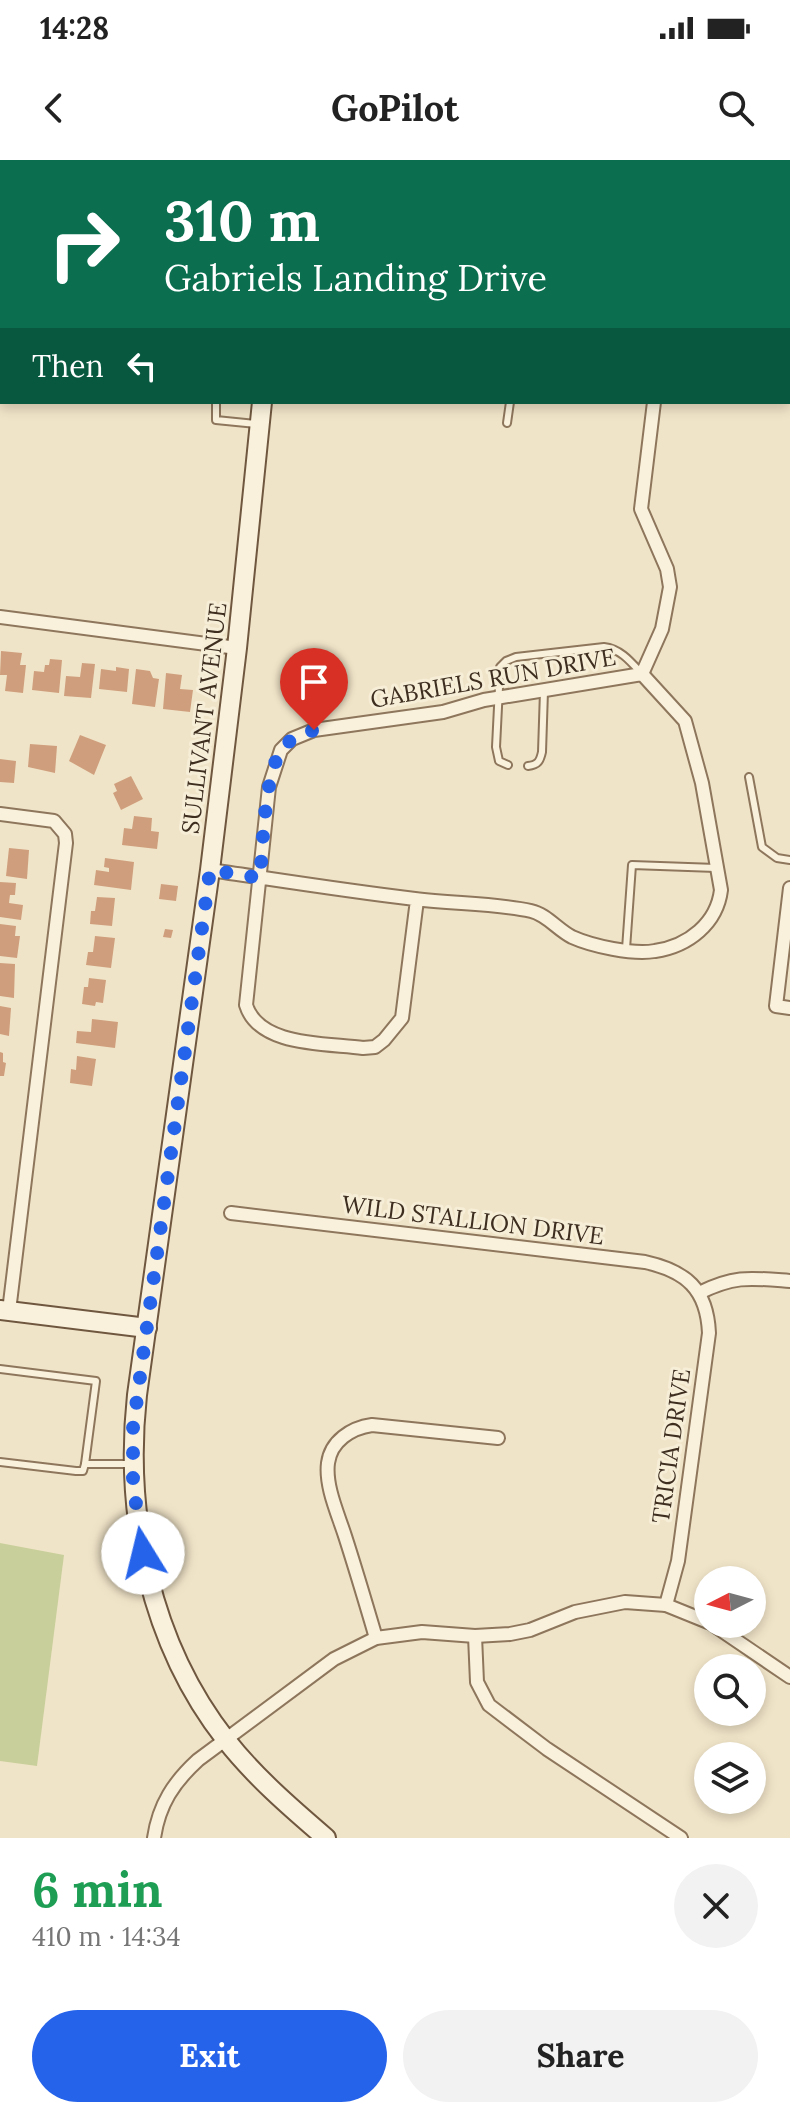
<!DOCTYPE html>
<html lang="en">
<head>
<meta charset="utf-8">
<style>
	:root { --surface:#fff; --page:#f2f2f2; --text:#222; --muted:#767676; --accent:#2563eb }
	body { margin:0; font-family:Lora,serif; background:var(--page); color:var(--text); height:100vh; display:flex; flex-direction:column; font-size:30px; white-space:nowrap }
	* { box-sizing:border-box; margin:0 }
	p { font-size:26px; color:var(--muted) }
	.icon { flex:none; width:44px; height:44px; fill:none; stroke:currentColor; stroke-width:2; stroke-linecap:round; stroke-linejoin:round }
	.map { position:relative; height:1678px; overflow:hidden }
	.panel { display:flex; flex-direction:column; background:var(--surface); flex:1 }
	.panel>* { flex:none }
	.banner { position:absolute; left:0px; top:0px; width:790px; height:244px; box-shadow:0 4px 12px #0003; background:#0b6e4f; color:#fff; overflow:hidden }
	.needle { width:52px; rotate:264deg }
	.controls { position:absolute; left:694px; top:1406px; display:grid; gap:16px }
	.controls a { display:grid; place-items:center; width:72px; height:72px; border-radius:50%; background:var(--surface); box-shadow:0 4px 12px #0003; font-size:40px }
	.pin { position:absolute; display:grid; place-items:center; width:68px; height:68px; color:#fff; margin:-82px -34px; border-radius:50% 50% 50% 0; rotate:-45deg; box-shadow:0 0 8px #0007 }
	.pin .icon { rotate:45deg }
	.me { position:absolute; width:88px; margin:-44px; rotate:351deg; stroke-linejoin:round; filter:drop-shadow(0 0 6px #0008) }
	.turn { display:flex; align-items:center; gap:28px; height:168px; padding:0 32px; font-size:36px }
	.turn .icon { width:104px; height:104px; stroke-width:2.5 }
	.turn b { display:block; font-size:56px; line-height:68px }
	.then { display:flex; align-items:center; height:76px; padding:0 32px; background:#0003; gap:16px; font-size:30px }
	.round { display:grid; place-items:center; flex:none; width:84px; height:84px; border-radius:42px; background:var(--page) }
	.head { display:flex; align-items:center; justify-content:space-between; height:136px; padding:0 32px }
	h1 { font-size:48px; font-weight:700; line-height:60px; color:#1e9e55 }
	.button { display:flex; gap:16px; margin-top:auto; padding:16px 32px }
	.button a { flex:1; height:92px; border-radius:48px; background:var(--accent); color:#fff; font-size:32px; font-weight:700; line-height:92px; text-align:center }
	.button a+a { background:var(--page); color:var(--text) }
	.status { display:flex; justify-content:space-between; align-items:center; height:56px; padding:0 40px; background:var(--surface); direction:ltr }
	.status svg { height:22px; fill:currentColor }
	header { display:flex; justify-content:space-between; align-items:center; height:104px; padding:0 32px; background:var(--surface); font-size:36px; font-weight:700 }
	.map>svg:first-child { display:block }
</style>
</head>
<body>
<div class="status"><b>14:28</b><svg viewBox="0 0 49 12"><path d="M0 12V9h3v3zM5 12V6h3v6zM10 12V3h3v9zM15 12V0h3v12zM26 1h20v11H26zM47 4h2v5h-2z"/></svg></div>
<header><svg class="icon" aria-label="back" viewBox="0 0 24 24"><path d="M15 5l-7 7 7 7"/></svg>GoPilot<svg class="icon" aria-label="search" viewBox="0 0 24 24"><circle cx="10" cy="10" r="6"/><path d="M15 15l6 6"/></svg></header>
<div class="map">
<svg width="790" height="1678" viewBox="0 0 790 1678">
	<rect width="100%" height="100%" fill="#f0e4c8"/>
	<!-- green -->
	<path fill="#c9cf9b" d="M0,1383L64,1395L37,1606L0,1601Z"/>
	<!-- building -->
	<g fill="#cf9f7d">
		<path d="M1,491L22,493L20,505H26L23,533L5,531L7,515H0Z"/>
		<path d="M50,499L62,500L59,533L32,530L34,511L44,512L45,505H49Z"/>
		<path d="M82,503L95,504L91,538L64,536L66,516L80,517Z"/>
		<path d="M116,507L129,509L127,532L99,529L101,509L116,511Z"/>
		<path d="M136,509L150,511L153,518L159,519L155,547L132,544Z"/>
		<path d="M166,513L182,515L180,529L193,530L190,552L163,549Z"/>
		<path d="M80,575L106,585L94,615L69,601Z"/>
		<path d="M30,584L57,586L55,613L28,607Z"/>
		<path d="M0,599L16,601L14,623L0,622Z"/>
		<path d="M131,616L143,639L121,650L113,633L117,631L114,624Z"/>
		<path d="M134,656L152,658L151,671L159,672L157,689L122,685L124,668L132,669Z"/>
		<path d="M9,688L29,690L27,719L6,716Z"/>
		<path d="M105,698L134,702L131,730L94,725L96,710L109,712V708L104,707Z"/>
		<path d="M0,722L16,723L15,735H10L9,743L23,745L21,760L0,757Z"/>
		<path d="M161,724L178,726L176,741L159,739Z"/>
		<path d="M97,737L115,738L112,766L90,764L91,751H95Z"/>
		<path d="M0,764L16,766L15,776H20L17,798L0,796Z"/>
		<path d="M165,769L173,770L171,778L163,777Z"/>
		<path d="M95,776L115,778L111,808L86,805L88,792H93Z"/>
		<path d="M0,803L15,804L14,838L0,836Z"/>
		<path d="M89,818L106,820L103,843L96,842L95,846L82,844L84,827H88Z"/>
		<path d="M0,846L11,848L9,876L0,874Z"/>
		<path d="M92,859L118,862L115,888L76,883L77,871L91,872Z"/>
		<path d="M0,892L3,893V902L6,903L4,916H0Z"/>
		<path d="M77,896L96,899L92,926L70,923L71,909L76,910Z"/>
	</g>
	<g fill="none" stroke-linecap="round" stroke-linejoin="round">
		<defs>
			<g id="lane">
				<path d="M479,0V2"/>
				<path d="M142,2V0"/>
				<path d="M245,2V0"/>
				<path d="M337,2V0"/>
				<path d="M686,2L687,0"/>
				<path d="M734,2L735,0"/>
				<path d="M788,103L790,104"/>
				<path d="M216,242V260L257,264"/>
				<path d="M507,263L510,242"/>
				<path d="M508,605L499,601L496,587L500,507L506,501L516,497L604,487C621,489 631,502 642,514"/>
				<path d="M528,606C538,605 540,601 542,592L544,531"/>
				<path d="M749,617L762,687L777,698L790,700"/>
				<path d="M626,789L632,705L716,708"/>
				<path d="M0,1209L96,1221L85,1304H130"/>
				<path d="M0,1302L76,1311H83L85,1304"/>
			</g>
			<g id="street">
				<path d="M0,457L237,488"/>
				<path d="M642,514L662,469L670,427L667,409L641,349L654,242"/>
				<path d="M0,654L54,661L65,674L66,683L9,1151"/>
				<path d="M210,710C278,720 347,731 415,739C453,744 494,743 531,751C546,754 558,770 572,777C592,786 633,795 655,791C689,786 717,763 721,730L702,623L685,561L642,514L484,540L443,552L314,570L292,579L281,590L269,627L246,845C259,887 327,883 363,888L375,887L384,880L402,858L417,740"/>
				<path d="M790,728L776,846L790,848"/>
				<path d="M231,1053L645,1102C686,1111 707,1129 709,1173L678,1401L666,1445"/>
				<path d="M699,1133C735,1115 751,1118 790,1121"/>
				<path d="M712,1464L790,1517"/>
				<path d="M475,1476L477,1522L489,1545L547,1589L681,1678"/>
				<path d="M376,1478C366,1444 356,1410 345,1376C338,1354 325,1326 328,1303C331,1281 351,1268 372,1265L498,1278"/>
				<path d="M154,1678C159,1644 174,1622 198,1600L334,1499L376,1478L422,1472L475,1476L510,1474L530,1470L575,1452L625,1442L666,1445L708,1462"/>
			</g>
			<g id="secondary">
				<path d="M291,2V0"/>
				<path d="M0,86H2"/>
				<path d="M788,183H790"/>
				<path d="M262,242L237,488L210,710L137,1235C124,1355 150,1483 226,1580C254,1616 291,1648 326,1678"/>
				<path d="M0,1150L147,1168"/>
			</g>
		</defs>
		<!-- lane casing -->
		<use href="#lane" stroke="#8d765c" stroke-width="10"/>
		<!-- street casing -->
		<use href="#street" stroke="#8d765c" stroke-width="16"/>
		<!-- secondary casing -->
		<use href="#secondary" stroke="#6f573f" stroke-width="22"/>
		<!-- lane -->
		<use href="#lane" stroke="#faf1dc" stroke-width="6"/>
		<!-- street -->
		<use href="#street" stroke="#faf1dc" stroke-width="12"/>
		<!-- secondary -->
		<use href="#secondary" stroke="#faf1dc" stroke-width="18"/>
	</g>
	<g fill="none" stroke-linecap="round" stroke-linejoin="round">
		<!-- route -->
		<path stroke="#2563eb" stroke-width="14" stroke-dasharray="0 25.2" d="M143,1393L133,1323V1268L210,710L260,718C263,685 264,615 282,589C290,578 302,575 314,570"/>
	</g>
	<g text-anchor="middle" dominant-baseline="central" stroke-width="6" stroke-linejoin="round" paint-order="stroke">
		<!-- street labels -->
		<g font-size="24" fill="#3d2e20" stroke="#f7eed8">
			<text transform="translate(493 518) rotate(-10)">GABRIELS RUN DRIVE</text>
			<text transform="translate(204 558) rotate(-83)">SULLIVANT AVENUE</text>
			<text transform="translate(473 1060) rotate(7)">WILD STALLION DRIVE</text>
			<text transform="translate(671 1286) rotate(-82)">TRICIA DRIVE</text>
		</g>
	</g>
</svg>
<div class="controls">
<a><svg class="needle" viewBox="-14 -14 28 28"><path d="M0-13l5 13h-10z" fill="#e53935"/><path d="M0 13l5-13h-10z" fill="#767676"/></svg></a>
<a><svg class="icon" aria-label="search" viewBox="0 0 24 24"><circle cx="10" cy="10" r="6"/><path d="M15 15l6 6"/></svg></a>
<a><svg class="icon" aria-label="layers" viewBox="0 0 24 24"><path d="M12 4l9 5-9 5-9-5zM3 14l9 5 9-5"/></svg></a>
</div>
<div class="pin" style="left:314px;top:570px;background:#d93025"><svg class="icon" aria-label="arrive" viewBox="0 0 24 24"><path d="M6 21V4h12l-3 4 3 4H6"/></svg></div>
<svg class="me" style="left:143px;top:1393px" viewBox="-20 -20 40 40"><circle r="19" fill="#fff"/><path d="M0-13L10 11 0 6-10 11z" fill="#2563eb"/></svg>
<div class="banner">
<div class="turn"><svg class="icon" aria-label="right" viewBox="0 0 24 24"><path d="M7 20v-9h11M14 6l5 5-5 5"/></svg><div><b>310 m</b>Gabriels Landing Drive</div></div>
<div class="then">Then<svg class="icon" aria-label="left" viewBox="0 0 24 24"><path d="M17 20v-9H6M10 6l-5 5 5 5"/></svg></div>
</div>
</div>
<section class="panel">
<div class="head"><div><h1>6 min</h1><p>410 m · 14:34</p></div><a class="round"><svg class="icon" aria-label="close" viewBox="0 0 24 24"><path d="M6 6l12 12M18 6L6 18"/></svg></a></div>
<div class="button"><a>Exit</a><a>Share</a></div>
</section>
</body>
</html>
